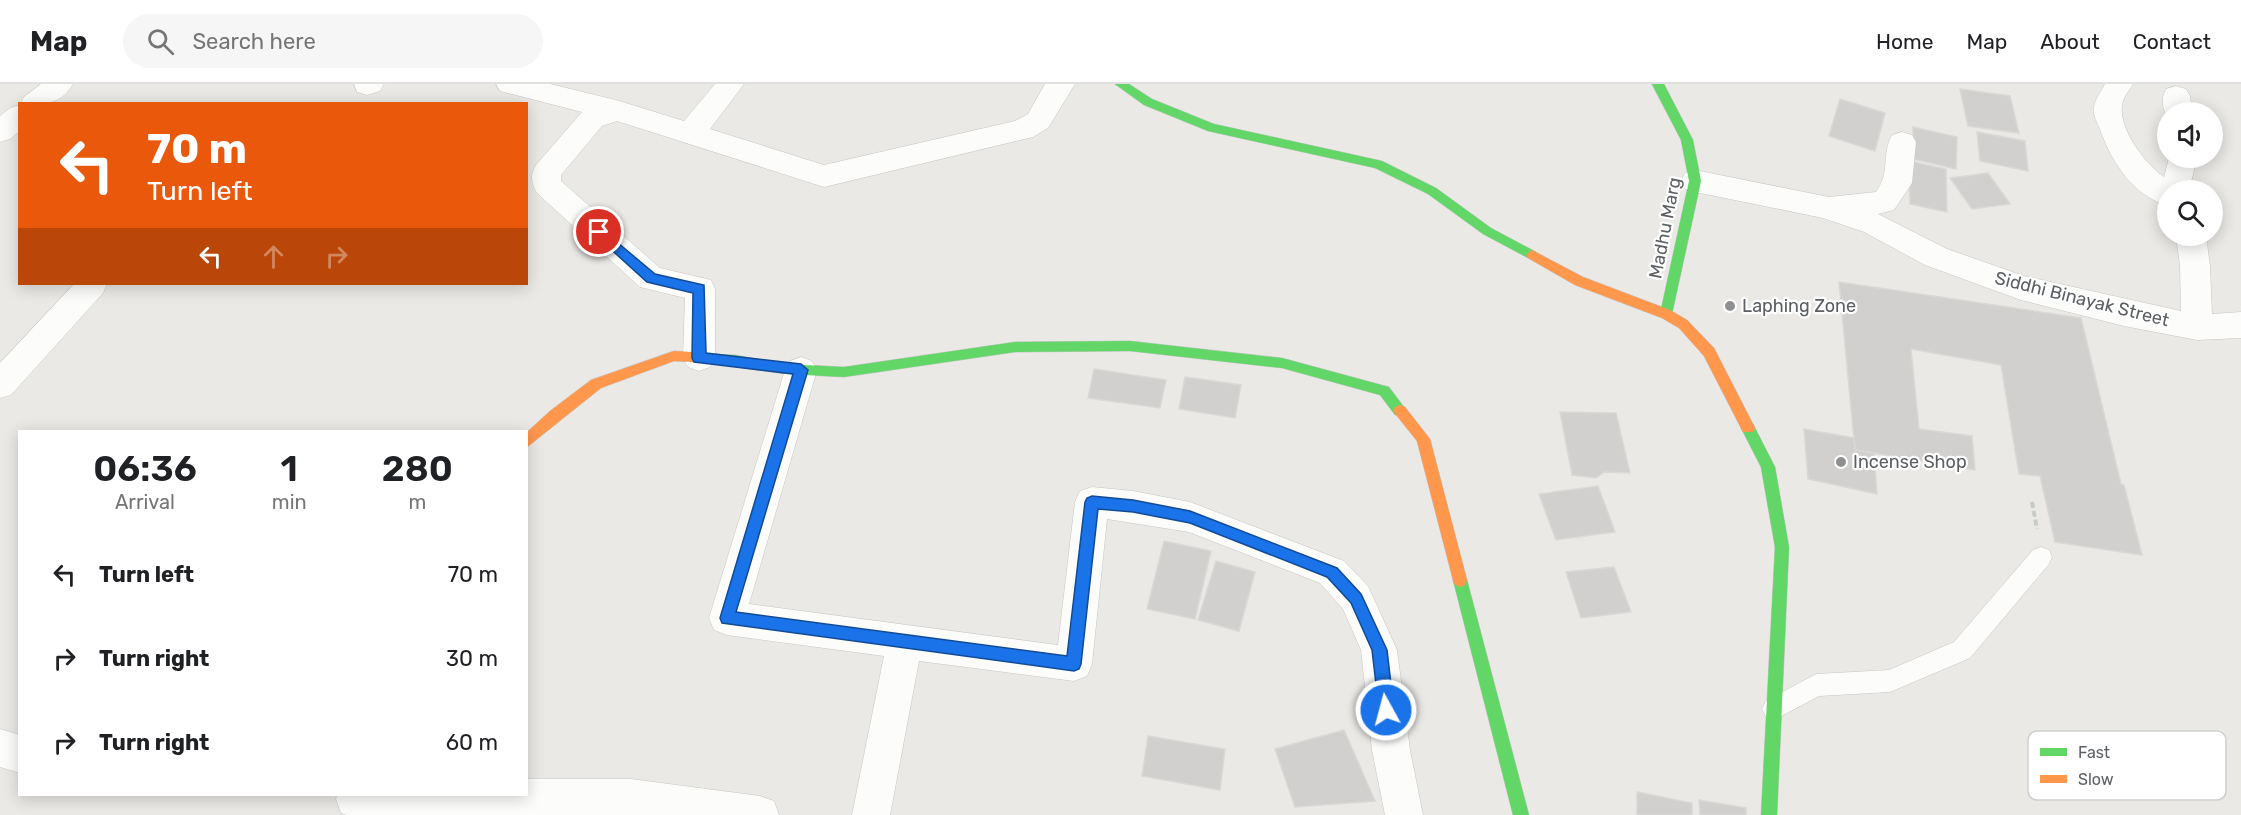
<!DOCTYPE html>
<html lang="en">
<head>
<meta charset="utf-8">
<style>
	:root { --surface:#fff; --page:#f6f6f6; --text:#202124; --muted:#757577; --line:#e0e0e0 }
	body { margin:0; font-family:Rubik,sans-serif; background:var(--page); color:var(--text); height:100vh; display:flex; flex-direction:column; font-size:22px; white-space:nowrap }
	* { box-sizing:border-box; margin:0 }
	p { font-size:20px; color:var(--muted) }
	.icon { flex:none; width:33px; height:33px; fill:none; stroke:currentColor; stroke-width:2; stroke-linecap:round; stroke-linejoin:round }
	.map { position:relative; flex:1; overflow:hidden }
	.drawer { position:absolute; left:18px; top:346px; width:510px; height:366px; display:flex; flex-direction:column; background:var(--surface); border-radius:0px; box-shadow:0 3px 15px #0003 }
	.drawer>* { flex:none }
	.hud { position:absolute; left:18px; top:18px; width:510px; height:183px; border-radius:0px; box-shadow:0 3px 15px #0003; background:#ea580c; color:#fff; overflow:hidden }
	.fabs { position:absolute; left:2157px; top:18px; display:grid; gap:12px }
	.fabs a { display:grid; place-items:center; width:66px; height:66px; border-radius:50%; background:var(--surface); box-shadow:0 3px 15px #0003; font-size:30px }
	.pin { position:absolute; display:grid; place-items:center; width:51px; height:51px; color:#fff; margin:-26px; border:3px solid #fff; border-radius:50%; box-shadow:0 2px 6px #0007 }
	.me { position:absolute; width:66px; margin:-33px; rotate:353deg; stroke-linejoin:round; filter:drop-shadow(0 0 4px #0008) }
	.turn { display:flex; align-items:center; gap:21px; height:126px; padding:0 30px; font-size:27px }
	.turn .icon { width:78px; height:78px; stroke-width:2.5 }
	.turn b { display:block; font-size:42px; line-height:51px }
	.lanes { display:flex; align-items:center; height:57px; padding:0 30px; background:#0003; justify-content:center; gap:30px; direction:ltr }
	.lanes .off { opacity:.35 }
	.eta { display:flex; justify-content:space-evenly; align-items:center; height:102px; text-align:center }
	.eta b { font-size:36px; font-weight:600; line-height:42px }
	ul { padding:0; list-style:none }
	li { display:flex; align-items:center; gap:18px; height:84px; padding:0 30px }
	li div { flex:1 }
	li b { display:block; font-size:22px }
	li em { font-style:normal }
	header { display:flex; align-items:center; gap:36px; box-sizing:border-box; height:84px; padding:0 30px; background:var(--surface); border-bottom:2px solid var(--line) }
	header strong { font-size:28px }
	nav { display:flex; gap:33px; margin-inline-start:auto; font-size:21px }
	.search { width:420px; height:54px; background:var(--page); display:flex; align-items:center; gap:15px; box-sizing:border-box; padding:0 21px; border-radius:33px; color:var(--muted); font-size:22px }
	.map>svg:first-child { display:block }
</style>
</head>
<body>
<header>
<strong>Map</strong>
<div class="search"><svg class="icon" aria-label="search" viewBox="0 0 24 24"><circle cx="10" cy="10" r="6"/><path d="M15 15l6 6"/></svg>Search here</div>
<nav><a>Home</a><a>Map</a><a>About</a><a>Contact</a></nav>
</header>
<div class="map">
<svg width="2241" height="731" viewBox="0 0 2241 731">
	<rect width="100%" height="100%" fill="#ebe9e6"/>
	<!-- building -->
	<g fill="#d2d0cf" stroke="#dad8d6" stroke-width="1.5">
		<path d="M1960,5L2010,12L2019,49L1968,42Z"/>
		<path d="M1840,15L1885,29L1875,67L1829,52Z"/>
		<path d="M1913,43L1957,53L1956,85L1913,75Z"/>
		<path d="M1977,48L2025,57L2028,87L1980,77Z"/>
		<path d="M1909,77L1946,85L1947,128L1910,120Z"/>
		<path d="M1988,89L2010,120L1972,125L1950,94Z"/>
		<path d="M1839,198L2081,234L2121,400L2124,401L2142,471L2055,458L2040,392L2019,390L2001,281L1911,265L1919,345L1972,352L1975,386L1855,366Z"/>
		<path d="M1094,285L1166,296L1160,324L1088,314Z"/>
		<path d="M1185,293L1241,301L1235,334L1179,325Z"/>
		<path d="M1560,328L1616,329L1630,389L1604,388L1596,394L1572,391Z"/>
		<path d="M1804,345L1854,354L1855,366L1874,369L1877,410L1808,395Z"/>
		<path d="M1598,402L1615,448L1556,456L1539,410Z"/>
		<path d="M1164,457L1211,467L1195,535L1147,525Z"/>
		<path d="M1216,477L1255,488L1239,547L1198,536Z"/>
		<path d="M1614,483L1631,528L1581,534L1566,488Z"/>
		<path d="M1344,646L1375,717L1295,723L1275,665Z"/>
		<path d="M1148,652L1225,665L1220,706L1142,692Z"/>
		<path d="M1637,708L1692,719V731H1637Z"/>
		<path d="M1699,716L1746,724V731H1700Z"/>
	</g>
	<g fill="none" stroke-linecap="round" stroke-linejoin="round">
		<defs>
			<path id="lane" d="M2041,463L2049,466L2052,473L2049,480L1970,574L1890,608L1819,612L1774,636L1766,633L1762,625L1766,617L1816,590L1889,586L1954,558L2033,466Z"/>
			<g id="street">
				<path d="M41,0H73C60,22 43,20 20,20L24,13Z"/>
				<path d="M354,0H384L380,7L367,11L357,8Z"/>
				<path d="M496,0H550L616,16L684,37L715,0H744L710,45L824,81L1015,37L1028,30L1045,0H1075L1048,44L1033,53L824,103L617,37L602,42L561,91V97L660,184L711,196L715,205V274L710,283L699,287L688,283L683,274L685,214L640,203L537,109C531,99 530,91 536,81L582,28L500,7Z"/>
				<path d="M2105,0H2133C2130,5 2125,11 2123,17C2115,41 2145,80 2164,93L2169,74H2197L2189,106H2168V122C2133,111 2113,80 2101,48C2099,42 2095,36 2094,30C2092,19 2100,9 2105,0Z"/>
				<path d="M2176,2L2186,5L2190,12L2192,28H2168V34C2162,25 2161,14 2166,5Z"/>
				<path d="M20,21V47L10,55L0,58V32L10,24Z"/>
				<path d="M1902,48L1912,51L1916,58L1912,99L1894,126L1878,130L1947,165L2024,192L2181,227L2180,182L2176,152H2206L2210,182L2212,230L2241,228V254L2197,256L2124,242L2021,216L1925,181L1864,148L1823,134L1695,108L1685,105L1681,97L1685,89L1695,86L1829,113L1876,108C1891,88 1881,70 1892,51Z"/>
				<path d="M74,200H107L103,209L11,311L0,314V279Z"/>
				<path d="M801,273L812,277L817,286L749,520L1058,561L1075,418L1080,407L1092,403L1133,407L1190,418L1344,477L1368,502L1397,566L1410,666L1423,731H1385L1372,666L1361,566L1343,525L1320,499L1189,448L1107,435L1092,580L1087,592L1074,597L919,577L890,731H852L884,572L727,551L714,546L709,534L785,286L790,277Z"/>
				<path d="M0,645L20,651V689L0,683Z"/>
				<path d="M526,695H631L760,712L774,717L779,731H347L341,729L336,715L337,711H526Z"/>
			</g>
			<g id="fast">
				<path d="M1115,0H1129L1152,15L1214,40L1382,77L1436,104L1491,144L1536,168L1538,171L1536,174H1528L1483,150L1428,110L1375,84L1208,47L1144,21Z"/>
				<path d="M1652,0H1664L1693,56L1701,97L1672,230L1666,235L1660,230L1689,97L1681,56Z"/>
				<path d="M1130,257L1282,274L1389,303L1407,327L1405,331H1395L1380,311L1282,284L1130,267L1015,268L844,293L785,290L704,278L703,274L704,270L735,271L785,280L844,283L1015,258Z"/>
				<path d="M1748,338L1753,340L1775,383L1789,463L1777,731H1761L1775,463L1761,383L1741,344L1743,340Z"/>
				<path d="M1460,489L1465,491L1467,496L1529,731H1513L1453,496L1455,491Z"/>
			</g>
			<g id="slow">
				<path d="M1532,166L1583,193L1670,226L1687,236L1714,264L1755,344L1753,348H1743L1704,272L1679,244L1662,234L1575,201L1528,174L1526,171Z"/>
				<path d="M674,267L709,269L714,270L715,274L714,278L709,279L674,277L601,304L526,364V349L550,327L591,296Z"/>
				<path d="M1400,321L1405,323L1430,355L1467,496L1465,501L1460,503L1455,501L1453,496L1417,357L1393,327L1395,323Z"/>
			</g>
		</defs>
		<!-- lane casing -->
		<use href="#lane" stroke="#c6c6c6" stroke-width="1"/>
		<!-- street casing -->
		<use href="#street" stroke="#c6c6c6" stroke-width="1"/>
		<!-- fast casing -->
		<use href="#fast" stroke="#c5c6c6" stroke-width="1"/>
		<!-- slow casing -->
		<use href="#slow" stroke="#c5c6c6" stroke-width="1"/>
		<!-- path -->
		<path stroke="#c6cac8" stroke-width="4" stroke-dasharray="6 3" stroke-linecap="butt" d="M2032,418L2037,445"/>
		<!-- lane -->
		<use href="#lane" fill="#fcfcfb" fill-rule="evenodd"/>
		<!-- street -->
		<use href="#street" fill="#fcfcfb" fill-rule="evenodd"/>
		<!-- fast -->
		<use href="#fast" fill="#63d668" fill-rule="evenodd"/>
		<!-- slow -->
		<use href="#slow" fill="#ff974d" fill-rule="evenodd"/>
	</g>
	<!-- route -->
	<path fill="#1a73e8" stroke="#114b97" stroke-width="1.5" d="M599,143L655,190L704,201L706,269L801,280L808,286L736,528L1067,572L1085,418L1087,414L1092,412L1133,416L1190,427L1337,484L1361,510L1387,566L1394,626L1392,632L1386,634L1381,632L1379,626L1372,566L1351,519L1327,493L1190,439L1133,428L1098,425L1081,580L1079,585L1074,587L722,539L720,534L793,290L694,278L692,274L693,209L647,198L595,151L593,148Z"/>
	<!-- markers -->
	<g fill="#8e9091" stroke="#fff" stroke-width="2">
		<circle cx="1730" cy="222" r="6"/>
		<circle cx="1841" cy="378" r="6"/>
	</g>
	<g text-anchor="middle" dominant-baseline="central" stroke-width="4.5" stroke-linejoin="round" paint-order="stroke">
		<!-- street labels -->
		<g font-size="18" fill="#5c6063" stroke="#fff">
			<text transform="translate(1665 144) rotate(-79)">Madhu Marg</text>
			<text transform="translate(2082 215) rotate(14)">Siddhi Binayak Street</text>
		</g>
		<!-- poi labels -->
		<g font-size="18" fill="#5c6063" stroke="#fff" text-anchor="start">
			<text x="1742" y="222">Laphing Zone</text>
			<text x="1853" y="378">Incense Shop</text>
		</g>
	</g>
	<!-- legend -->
	<rect x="2028" y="647" width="198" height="69" rx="9" fill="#fff" stroke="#cecfd0" stroke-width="1.5"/>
	<rect x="2040" y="664" width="27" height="8" fill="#63d668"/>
	<rect x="2040" y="691" width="27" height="8" fill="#ff974d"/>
	<g font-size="16" fill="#5c6063">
		<text x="2078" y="674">Fast</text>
		<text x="2078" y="701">Slow</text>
	</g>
</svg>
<div class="fabs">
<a><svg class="icon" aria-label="sound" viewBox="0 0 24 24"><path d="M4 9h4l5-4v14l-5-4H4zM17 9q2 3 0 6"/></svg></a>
<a><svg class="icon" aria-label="search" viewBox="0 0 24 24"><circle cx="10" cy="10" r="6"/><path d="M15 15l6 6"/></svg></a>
</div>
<div class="pin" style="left:599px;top:148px;background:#d93025"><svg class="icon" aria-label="arrive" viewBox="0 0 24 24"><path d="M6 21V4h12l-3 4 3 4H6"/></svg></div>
<svg class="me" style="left:1386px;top:626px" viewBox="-20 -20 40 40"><circle r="17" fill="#1a73e8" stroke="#fff" stroke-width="3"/><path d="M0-11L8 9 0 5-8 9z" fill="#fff"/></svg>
<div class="hud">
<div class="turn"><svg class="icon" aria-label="left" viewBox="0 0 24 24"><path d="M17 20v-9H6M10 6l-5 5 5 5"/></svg><div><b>70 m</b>Turn left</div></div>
<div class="lanes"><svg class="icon" aria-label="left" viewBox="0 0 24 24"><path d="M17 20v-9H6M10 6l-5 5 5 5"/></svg><svg class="icon off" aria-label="ahead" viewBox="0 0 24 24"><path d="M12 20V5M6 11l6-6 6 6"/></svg><svg class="icon off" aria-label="right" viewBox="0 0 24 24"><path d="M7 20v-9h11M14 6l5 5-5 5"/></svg></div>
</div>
<section class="drawer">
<div class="eta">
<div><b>06:36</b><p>Arrival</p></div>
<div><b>1</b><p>min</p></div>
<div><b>280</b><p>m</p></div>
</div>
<ul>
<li><svg class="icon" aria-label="left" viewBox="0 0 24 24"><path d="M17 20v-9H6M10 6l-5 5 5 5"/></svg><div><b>Turn left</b></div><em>70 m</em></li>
<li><svg class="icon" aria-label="right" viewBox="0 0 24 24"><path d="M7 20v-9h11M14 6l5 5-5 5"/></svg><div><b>Turn right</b></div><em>30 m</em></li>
<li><svg class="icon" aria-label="right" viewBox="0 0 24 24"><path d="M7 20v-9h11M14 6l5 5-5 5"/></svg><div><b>Turn right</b></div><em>60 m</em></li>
</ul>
</section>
</div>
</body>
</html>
